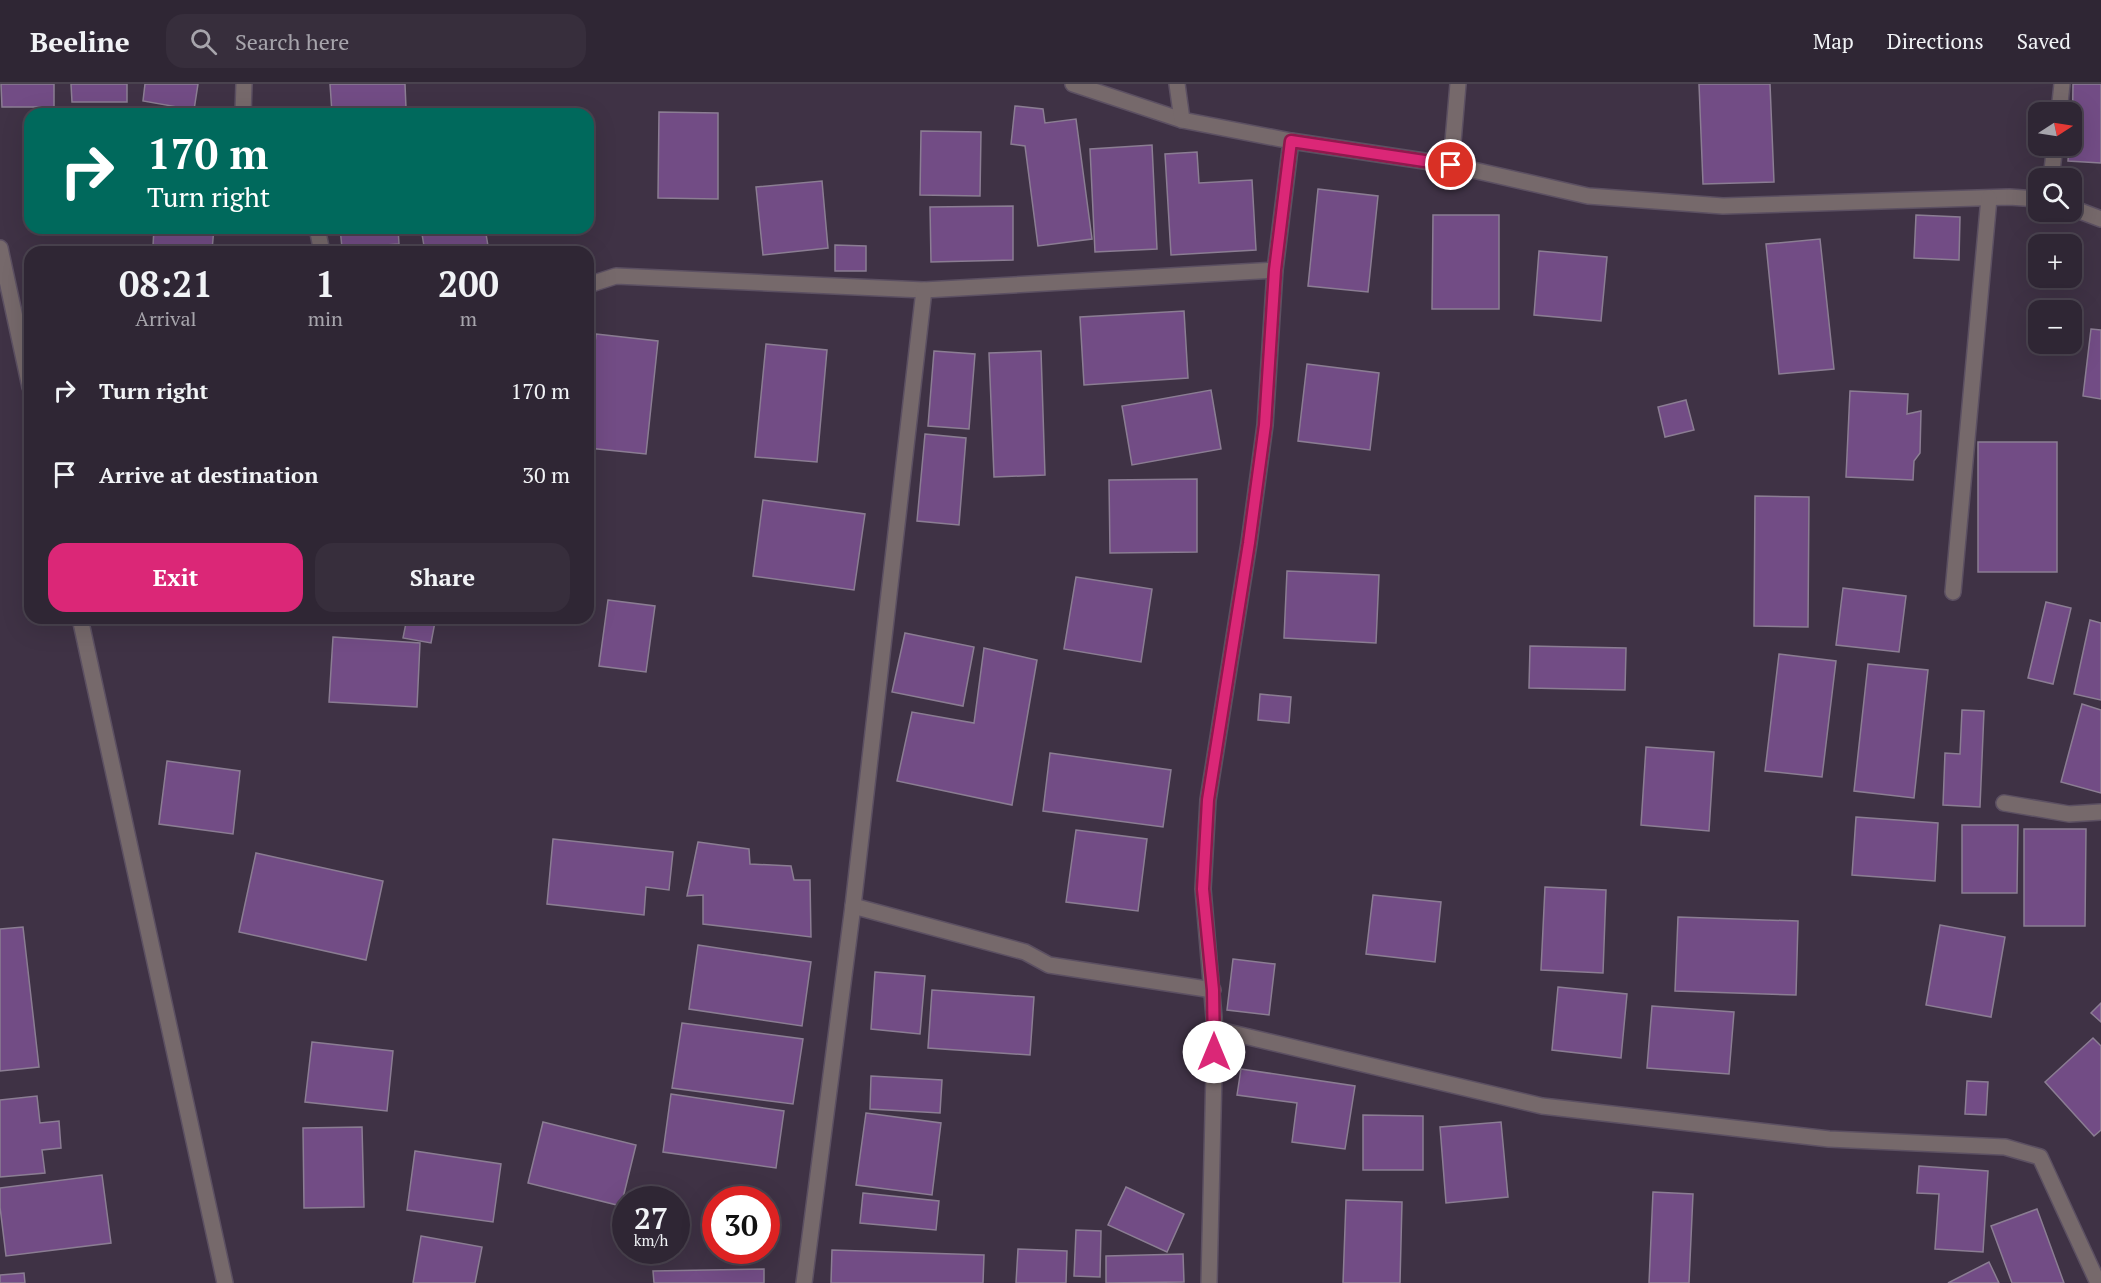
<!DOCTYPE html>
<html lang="en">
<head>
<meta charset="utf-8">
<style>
	:root { --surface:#2f2634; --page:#372e3c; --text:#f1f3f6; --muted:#a7a5ac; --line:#4a434f; --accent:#db2777 }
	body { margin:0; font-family:"PT Serif",serif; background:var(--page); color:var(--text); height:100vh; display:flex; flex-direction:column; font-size:22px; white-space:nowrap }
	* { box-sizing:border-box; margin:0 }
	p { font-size:20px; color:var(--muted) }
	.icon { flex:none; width:33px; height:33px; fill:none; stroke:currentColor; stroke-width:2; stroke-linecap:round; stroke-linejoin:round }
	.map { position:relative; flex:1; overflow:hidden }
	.drawer { position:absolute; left:24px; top:162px; width:570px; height:378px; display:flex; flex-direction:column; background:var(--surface); border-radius:18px; box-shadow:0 6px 24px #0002,0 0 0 2px var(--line) }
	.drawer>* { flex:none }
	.hud { position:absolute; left:24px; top:24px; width:570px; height:126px; border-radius:18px; box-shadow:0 6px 24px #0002,0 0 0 2px var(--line); background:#00695c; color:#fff; overflow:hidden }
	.needle { width:39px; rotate:78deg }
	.buttons { position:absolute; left:2028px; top:18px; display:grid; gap:12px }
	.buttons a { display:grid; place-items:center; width:54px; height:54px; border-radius:12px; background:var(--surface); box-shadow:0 6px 24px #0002,0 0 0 2px var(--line); font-size:30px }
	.speed { position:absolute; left:612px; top:1102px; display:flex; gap:12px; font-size:30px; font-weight:700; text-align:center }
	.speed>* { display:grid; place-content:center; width:78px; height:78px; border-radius:50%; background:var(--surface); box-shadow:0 6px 24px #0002,0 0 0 2px var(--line); line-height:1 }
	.speed small { font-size:15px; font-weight:400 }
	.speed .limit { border:9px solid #d22; background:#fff; color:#111 }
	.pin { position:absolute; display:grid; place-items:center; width:51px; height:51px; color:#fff; margin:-26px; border:3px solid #fff; border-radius:50%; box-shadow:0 2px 6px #0007 }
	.me { position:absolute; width:66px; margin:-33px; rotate:0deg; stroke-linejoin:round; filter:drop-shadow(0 0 4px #0008) }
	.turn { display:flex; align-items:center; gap:21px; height:126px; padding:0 24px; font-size:27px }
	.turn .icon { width:78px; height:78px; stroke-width:2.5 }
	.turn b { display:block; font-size:42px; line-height:51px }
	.eta { display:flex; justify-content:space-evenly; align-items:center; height:102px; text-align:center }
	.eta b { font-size:36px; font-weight:800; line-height:42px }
	.action { display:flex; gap:12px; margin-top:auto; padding:12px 24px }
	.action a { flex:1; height:69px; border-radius:18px; background:var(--accent); color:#fff; font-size:24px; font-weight:800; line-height:69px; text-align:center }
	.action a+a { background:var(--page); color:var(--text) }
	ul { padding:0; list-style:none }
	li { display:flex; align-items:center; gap:18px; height:84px; padding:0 24px }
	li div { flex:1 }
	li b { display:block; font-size:22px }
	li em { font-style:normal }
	header { display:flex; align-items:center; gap:36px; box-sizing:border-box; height:84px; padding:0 30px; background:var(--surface); border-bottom:2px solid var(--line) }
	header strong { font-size:28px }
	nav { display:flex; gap:33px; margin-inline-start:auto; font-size:21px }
	.search { width:420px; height:54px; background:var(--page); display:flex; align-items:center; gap:15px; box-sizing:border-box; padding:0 21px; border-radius:18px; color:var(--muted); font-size:22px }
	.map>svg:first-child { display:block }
</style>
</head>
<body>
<header>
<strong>Beeline</strong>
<div class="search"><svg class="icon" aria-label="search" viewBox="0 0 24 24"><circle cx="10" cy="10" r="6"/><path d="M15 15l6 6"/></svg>Search here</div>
<nav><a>Map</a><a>Directions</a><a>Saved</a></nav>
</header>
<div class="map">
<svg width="2101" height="1199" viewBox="0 0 2101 1199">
	<rect width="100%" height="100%" fill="#3f3245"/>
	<!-- building -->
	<g fill="#724c85" stroke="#8b7d93" stroke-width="1.5">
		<path d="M1,0H54V23H2Z"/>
		<path d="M71,0H127V18H72Z"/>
		<path d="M145,0H198L194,26L143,17Z"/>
		<path d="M330,0H405L406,24L332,29Z"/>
		<path d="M1699,0H1770L1774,98L1703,100Z"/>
		<path d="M2073,0H2101V79L2068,77L2069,62H2072Z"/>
		<path d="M1015,22L1043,25L1045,39L1076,35L1092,155L1038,162L1025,62L1011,60Z"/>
		<path d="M659,28L718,29V115L658,114Z"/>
		<path d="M921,47L981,48L980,112L920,111Z"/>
		<path d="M1152,61L1157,165L1095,168L1090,65Z"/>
		<path d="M1197,68L1199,99L1252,96L1256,166L1171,171L1165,70Z"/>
		<path d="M822,97L828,164L763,171L756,103Z"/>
		<path d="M1318,105L1378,112L1368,208L1308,202Z"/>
		<path d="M1013,122V176L931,178L930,123Z"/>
		<path d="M1433,131H1499V225H1432Z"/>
		<path d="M1916,131L1960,133L1959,176L1914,174Z"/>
		<path d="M154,144H214L212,166L153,162Z"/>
		<path d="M340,144H398L399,160L342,164Z"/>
		<path d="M421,144H485L489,168H425Z"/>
		<path d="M1820,155L1834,285L1779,290L1766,160Z"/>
		<path d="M835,161L866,162V187H835Z"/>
		<path d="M1539,167L1607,173L1601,237L1534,231Z"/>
		<path d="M1184,227L1188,294L1084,301L1080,233Z"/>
		<path d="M2091,245L2101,246V315L2083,312Z"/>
		<path d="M596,250L658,257L646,370L588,364V321Z"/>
		<path d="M766,260L827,266L817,378L755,373Z"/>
		<path d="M934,267L975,270L969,345L928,342Z"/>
		<path d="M1041,267L1045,391L994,393L989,269Z"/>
		<path d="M1307,280L1379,289L1370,366L1298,357Z"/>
		<path d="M1211,306L1221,365L1132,381L1122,322Z"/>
		<path d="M1850,307L1908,310L1907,330L1921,327L1920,369L1914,377L1913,396L1846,393Z"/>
		<path d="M1686,316L1694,346L1665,353L1658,323Z"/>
		<path d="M925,350L966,354L959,441L917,437Z"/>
		<rect x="1978" y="358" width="79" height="130"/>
		<path d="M1197,395V468L1110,469L1109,396Z"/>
		<path d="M1755,412L1809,413L1808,543L1754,542Z"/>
		<path d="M763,416L865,430L854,506L753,492Z"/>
		<path d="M1287,487L1379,491L1376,559L1284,554Z"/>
		<path d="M1076,493L1152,505L1141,578L1064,565Z"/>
		<path d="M1843,504L1906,512L1899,568L1836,561Z"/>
		<path d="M608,516L655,522L646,588L599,582Z"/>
		<path d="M2046,518L2071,524L2053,600L2028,594Z"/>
		<path d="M407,534L435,538L431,559L403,554Z"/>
		<path d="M2090,536L2101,539V616L2074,610Z"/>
		<path d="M905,549L974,563L963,622L892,608Z"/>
		<path d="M333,553L420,559L417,623L329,618Z"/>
		<path d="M1530,562L1626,564L1625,606L1529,604Z"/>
		<path d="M984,564L1037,576L1012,721L897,697L912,628L974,639Z"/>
		<path d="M1779,570L1836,577L1822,693L1765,687Z"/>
		<path d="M1868,580L1928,586L1914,714L1854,707Z"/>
		<path d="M1260,610L1291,613L1289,639L1258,636Z"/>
		<path d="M2082,620L2101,626V709L2061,698Z"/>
		<path d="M1962,626L1984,627L1980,723L1943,721L1945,669L1960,670Z"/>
		<path d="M1646,663L1714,668L1709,747L1641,741Z"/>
		<path d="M1050,669L1171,686L1163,743L1043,727Z"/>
		<path d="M167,677L240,687L233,750L159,740Z"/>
		<path d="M1856,733L1938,739L1935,797L1852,791Z"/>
		<path d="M1962,741H2018L2017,809H1962Z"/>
		<path d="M2024,745H2086L2085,842H2024Z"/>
		<path d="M1076,746L1147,755L1138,827L1066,818Z"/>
		<path d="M553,755L673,768L669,806L646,803L644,831L547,820Z"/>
		<path d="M698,758L749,765L750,780L791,782L794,796H810L811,853L703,840V811L687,812Z"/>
		<path d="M256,769L383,797L366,876L239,848Z"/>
		<path d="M1545,803L1606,806L1603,889L1541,886Z"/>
		<path d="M1373,811L1441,818L1435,878L1366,870Z"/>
		<path d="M1678,833L1798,837L1796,911L1675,907Z"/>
		<path d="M1940,841L2005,853L1991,933L1926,921Z"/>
		<path d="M23,843L39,983L0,987V845Z"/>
		<path d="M698,861L811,878L802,942L689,925Z"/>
		<path d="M1233,875L1275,880L1269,931L1227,926Z"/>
		<path d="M875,888L925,892L920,950L871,945Z"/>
		<path d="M1558,903L1627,910L1621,974L1552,966Z"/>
		<path d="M932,906L1034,913L1030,971L928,964Z"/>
		<path d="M2101,919V938L2091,929Z"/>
		<path d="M1652,922L1734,928L1729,990L1647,984Z"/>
		<path d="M682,939L803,955L793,1020L672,1004Z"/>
		<path d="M2093,954L2101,962V1046L2094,1052L2045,998Z"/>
		<path d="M312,958L393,967L387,1027L305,1018Z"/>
		<path d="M1241,985L1355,1002L1345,1065L1292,1058L1297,1019L1237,1011Z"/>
		<path d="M871,992L942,996L940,1029L870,1025Z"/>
		<path d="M1967,997L1988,998L1986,1031L1965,1030Z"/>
		<path d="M671,1010L784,1027L776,1084L663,1068Z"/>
		<path d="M37,1012L40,1039L59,1037L61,1064L42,1066L45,1089L0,1093V1016Z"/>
		<path d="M866,1029L941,1039L932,1111L856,1101Z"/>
		<path d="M1363,1031L1423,1032V1086H1363Z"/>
		<path d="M543,1038L636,1061L621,1122L528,1099Z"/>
		<path d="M1501,1038L1508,1113L1446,1119L1440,1043Z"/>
		<path d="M362,1043L364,1123L304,1124L303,1044Z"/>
		<path d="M415,1067L501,1080L493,1138L407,1126Z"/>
		<path d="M1919,1082L1988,1087L1983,1168L1935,1165L1939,1110L1917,1109Z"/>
		<path d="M102,1091L111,1159L6,1172L0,1123V1104Z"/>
		<path d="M1126,1103L1184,1130L1167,1168L1108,1141Z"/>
		<path d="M1653,1108L1693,1110L1689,1199H1649Z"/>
		<path d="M863,1109L939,1117L936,1146L860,1139Z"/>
		<path d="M1346,1116L1402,1118L1400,1199H1343Z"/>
		<path d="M2037,1125L2064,1199H2012L1991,1142Z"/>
		<path d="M1076,1146L1101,1147L1100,1193L1074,1192Z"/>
		<path d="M421,1152L482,1163L475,1199H413Z"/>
		<path d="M1018,1165L1067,1167L1066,1199H1016Z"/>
		<path d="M832,1166L984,1171L983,1199H831Z"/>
		<path d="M1183,1170L1184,1198L1106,1199V1172Z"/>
		<path d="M1989,1178L1999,1199H1948Z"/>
		<path d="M764,1185V1199H654L653,1187Z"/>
		<path d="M24,1189L25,1199H0V1191Z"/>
	</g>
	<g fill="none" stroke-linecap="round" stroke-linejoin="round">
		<defs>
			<g id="minor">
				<path d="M1073,0L1182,36L1291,57L1451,81L1588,112L1723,122L2009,113L2038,115"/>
				<path d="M1177,0L1182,36"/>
				<path d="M2059,28L2062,0"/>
				<path d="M243,30L244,0"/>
				<path d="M1451,81L1458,0"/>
				<path d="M2051,94L2055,62"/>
				<path d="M2072,124L2101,135"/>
				<path d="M317,144L322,168"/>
				<path d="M0,164L30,303"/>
				<path d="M588,201L616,192L924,206L1275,186"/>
				<path d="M1953,508L1989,114"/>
				<path d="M80,534L225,1199"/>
				<path d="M2004,719L2069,730L2101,728"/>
				<path d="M853,822L1025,868L1049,881L1213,906"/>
				<path d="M1215,945L1542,1022L1829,1055L2005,1063L2040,1073L2098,1199"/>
				<path d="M804,1199L853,822L924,206"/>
				<path d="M1209,1199L1215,945L1203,805L1208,716L1249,459L1265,341L1275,186L1291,57"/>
			</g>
		</defs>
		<!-- minor casing -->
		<use href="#minor" stroke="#5c5062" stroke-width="18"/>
		<!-- minor -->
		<use href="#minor" stroke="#76696b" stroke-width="15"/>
	</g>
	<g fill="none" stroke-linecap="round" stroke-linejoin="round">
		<defs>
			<path id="route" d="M1214,968L1213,906L1203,805L1208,716L1249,459L1265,341L1275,186L1291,57L1451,81"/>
		</defs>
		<!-- route casing -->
		<use href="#route" stroke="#8e194d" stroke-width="15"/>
		<!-- route -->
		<use href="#route" stroke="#db2777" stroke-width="10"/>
	</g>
</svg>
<div class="buttons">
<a><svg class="needle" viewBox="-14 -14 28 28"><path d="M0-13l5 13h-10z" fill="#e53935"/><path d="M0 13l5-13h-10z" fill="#a7a5ac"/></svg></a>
<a><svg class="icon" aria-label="search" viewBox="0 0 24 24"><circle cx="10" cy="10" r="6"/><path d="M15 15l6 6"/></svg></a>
<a>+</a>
<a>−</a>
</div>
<div class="speed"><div>27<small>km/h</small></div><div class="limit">30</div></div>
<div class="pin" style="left:1451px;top:81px;background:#d93025"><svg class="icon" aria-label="arrive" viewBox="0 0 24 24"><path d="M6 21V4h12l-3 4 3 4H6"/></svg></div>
<svg class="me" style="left:1214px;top:968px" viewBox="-20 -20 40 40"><circle r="19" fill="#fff"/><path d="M0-13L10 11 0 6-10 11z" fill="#db2777"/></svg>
<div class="hud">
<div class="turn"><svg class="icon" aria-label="right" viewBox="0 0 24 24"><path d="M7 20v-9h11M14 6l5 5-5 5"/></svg><div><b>170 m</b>Turn right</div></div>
</div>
<section class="drawer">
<div class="eta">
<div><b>08:21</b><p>Arrival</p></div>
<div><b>1</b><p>min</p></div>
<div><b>200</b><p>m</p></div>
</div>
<ul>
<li><svg class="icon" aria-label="right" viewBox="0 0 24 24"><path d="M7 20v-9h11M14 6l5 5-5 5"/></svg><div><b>Turn right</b></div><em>170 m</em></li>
<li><svg class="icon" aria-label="arrive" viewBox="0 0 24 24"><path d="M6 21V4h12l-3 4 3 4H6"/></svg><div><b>Arrive at destination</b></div><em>30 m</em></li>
</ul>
<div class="action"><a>Exit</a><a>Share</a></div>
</section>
</div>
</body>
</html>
